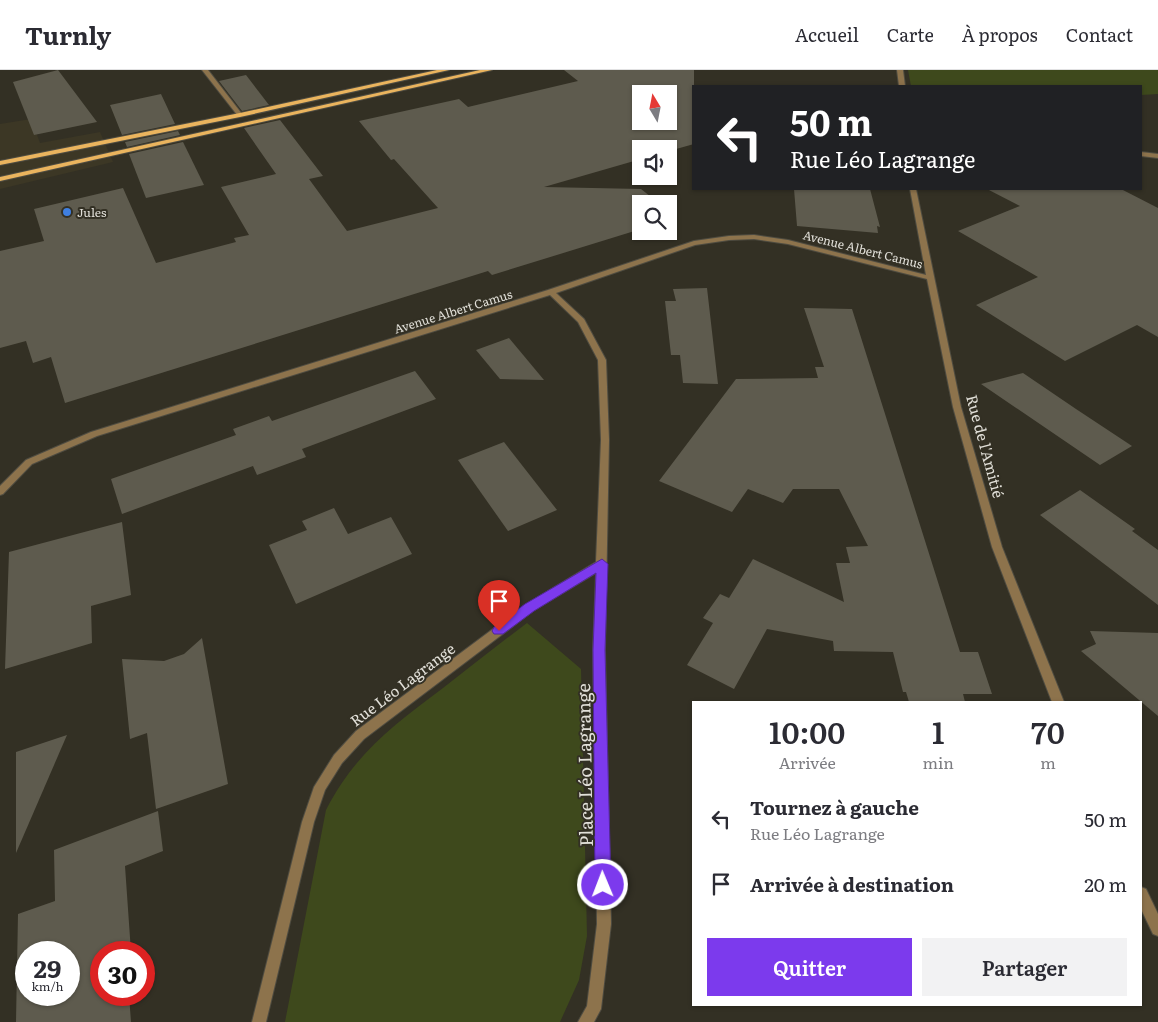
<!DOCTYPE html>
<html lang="fr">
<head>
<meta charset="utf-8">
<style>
	:root { --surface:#fff; --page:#f2f2f3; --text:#2b2b33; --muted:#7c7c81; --line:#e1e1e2; --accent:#7c3aed }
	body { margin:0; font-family:Literata,serif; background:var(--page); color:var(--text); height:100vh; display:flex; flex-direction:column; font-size:19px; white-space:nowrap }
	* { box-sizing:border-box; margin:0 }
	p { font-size:16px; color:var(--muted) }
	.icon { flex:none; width:28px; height:28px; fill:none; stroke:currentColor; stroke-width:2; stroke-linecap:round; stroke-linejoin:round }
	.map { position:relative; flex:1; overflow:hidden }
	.sheet { position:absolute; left:692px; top:631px; width:450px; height:305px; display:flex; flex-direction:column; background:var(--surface); border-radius:0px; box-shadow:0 1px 4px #0004 }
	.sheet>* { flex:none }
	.banner { position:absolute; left:692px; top:15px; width:450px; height:105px; border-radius:0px; box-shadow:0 1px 4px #0004; background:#202124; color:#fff; overflow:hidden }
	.needle { width:32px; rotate:350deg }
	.fabs { position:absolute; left:632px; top:15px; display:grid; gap:10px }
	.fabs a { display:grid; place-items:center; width:45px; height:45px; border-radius:0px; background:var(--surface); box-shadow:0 1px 4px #0004; font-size:25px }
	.speed { position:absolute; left:15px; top:871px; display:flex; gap:10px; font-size:25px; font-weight:700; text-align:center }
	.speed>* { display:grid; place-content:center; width:65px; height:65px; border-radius:50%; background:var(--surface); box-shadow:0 1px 4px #0004; line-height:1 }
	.speed small { font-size:12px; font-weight:400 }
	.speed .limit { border:8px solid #d22; background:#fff; color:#111 }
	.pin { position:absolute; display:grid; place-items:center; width:42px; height:42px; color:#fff; margin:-51px -21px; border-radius:50% 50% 50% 0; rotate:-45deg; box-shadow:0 0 5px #0007 }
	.pin .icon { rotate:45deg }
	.me { position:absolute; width:55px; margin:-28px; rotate:359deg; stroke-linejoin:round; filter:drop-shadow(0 0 4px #0008) }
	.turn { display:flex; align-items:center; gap:18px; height:105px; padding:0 15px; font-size:22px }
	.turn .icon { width:65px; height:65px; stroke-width:2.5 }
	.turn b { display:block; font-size:35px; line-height:42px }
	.eta { display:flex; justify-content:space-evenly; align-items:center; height:85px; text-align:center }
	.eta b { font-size:30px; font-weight:600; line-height:35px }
	.action { display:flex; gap:10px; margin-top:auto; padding:10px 15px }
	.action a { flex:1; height:58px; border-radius:0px; background:var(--accent); color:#fff; font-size:20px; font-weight:600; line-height:58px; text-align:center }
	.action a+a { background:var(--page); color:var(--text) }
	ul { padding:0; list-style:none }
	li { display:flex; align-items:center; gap:15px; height:65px; padding:0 15px }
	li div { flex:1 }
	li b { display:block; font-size:19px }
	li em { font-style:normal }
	header { display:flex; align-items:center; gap:30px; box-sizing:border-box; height:70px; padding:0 25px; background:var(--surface); border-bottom:1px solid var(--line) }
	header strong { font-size:24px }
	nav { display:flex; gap:28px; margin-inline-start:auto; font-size:18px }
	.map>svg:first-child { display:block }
</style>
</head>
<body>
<header>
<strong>Turnly</strong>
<nav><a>Accueil</a><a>Carte</a><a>À propos</a><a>Contact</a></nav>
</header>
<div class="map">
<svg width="1158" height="952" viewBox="0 0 1158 952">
	<rect width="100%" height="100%" fill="#333024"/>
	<!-- built -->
	<path fill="#3c3725" d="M31,49L40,73L100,62L113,92L0,119V54Z"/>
	<!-- green -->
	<g fill="#3e491c">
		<path d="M908,0H1158V24L1141,25V16H911Z"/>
		<path d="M527,553L581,599L587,866L579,910L560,952H285L326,740C356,682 393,656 443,618C471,596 499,574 527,553Z"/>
	</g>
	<!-- building -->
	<g fill="#5e5b4e" fill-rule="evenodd">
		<path d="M58,0L97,52L34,65L13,12Z"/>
		<path d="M564,0H694V74L669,81V79H641V89L544,117L641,119L660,134H641V159L492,205L488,201L65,333L51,287L33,293L26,271L0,278V181L44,171L34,139L123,118L156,193L236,172L234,168L249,165L221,117L276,104L244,58L280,50L323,106L309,109L347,161L438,138L394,89L391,90L359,51L459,29L468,37L578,11ZM641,24H669V51H641Z"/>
		<path d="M246,5L269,35L242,41L219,11Z"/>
		<path d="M161,24L175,54L122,65L110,35Z"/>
		<path d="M178,61L180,65L127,77L125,72Z"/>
		<path d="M183,72L204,115L146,128L129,84Z"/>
		<path d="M794,119H870L880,157L877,156L878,163L797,156Z"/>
		<path d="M987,119H1121L1158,138V267L1137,255L1065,291L976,235L1038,207L958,161L1020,136Z"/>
		<path d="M707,218L718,314L683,313L680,285H671L665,231H676L673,219Z"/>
		<path d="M804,238L852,239L960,582H978L992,624H963L965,632H909L906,622H903L893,582L834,581L833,571L767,559L734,619L687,595L713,553L703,548L720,524L729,528L753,489L844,532L836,493H850L846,477L868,476L839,419H793L783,433L748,419L732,442L659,411L736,309L818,308L815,297H824Z"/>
		<path d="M509,268L544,310L500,309L476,280Z"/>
		<path d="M415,301L436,329L302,379L306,387L257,405L253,396L122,444L111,409L236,365L233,359L269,346L272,351Z"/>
		<path d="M1023,303L1076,339L1132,376L1100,395L981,314Z"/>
		<path d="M504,372L557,440L508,461L458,390Z"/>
		<path d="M1080,420L1135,459L1132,461L1158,480V535L1040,445Z"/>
		<path d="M334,438L348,464L391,447L412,484L296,534L269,475L307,460L302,451Z"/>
		<path d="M122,452L131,525L91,536L92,573L5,599L9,482Z"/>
		<path d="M1090,561L1158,563V646L1081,581L1096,574Z"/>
		<path d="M202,568L228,714L156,739L147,663L130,669L122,589L164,591L184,584Z"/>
		<path d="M67,665L16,783V682Z"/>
		<path d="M158,741L163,781L125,796L131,882H101V925H129L131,952H16L18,844L55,831L54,780ZM26,882H69V925H26Z"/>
	</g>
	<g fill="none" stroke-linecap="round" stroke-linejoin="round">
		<defs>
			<g id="street">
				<path d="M202,0H208L242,44V46H238Z"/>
				<path d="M897,0H903L905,16H899Z"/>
				<path d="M1141,82L1158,84V88L1141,86Z"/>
				<path d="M910,119H916L961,337L1002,477L1064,632H1052L992,477L953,337L927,209L788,174L754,169L729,170L695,175L556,223L584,249L606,290L609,370L605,580L611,854L601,939L594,952H578L587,936L597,854L593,580L596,503L533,541L364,669L342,693L325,720L314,752L266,952H252L302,752L314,717L334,685L356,661L525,535L596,492L601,370L598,290L578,252L550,225L97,366L32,394L3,424L0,425V416L26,390L91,362L548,220L694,171L729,166L754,165L788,170L926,205Z"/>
				<path d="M1141,817L1146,819L1158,844V866L1153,864L1141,839Z"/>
			</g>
			<g id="primary">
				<path d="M437,0H449L240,47L0,95V91L240,43Z"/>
				<path d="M480,0H492L0,111V107Z"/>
			</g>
		</defs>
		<!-- street casing -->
		<use href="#street" stroke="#4f4c41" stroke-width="2"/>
		<!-- primary casing -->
		<use href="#primary" stroke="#4f4c41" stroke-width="2"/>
		<!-- street -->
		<use href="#street" fill="#8d734c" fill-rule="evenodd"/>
		<!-- primary -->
		<use href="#primary" fill="#eab45e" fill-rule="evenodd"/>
	</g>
	<!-- route -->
	<path fill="#7c3aed" stroke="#51269a" d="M602,489L608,494L605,580L611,815L608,820L603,822L598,820L595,815L593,580L596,503L534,541L503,564H494L492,561L494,557L525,534Z"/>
	<!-- markers -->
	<circle fill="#3f7fe0" stroke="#333024" stroke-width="2" cx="67" cy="142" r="5"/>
	<g text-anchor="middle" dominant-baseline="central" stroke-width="4" stroke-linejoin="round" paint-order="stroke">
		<!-- far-poi labels -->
		<g font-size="12" fill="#e2e0d9" stroke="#333024" text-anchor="start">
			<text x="77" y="142">Jules</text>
		</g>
		<!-- far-street labels -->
		<g font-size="12" fill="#e2e0d9" stroke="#333024">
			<text transform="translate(863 179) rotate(14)">Avenue Albert Camus</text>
			<text transform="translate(453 241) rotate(-17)">Avenue Albert Camus</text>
		</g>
		<!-- street labels -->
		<g font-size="15" fill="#e2e0d9" stroke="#333024">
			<text transform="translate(986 376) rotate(75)">Rue de l'Amitié</text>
			<text transform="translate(402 614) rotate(-37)">Rue Léo Lagrange</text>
		</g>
		<!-- near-street labels -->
		<g font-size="18" fill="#e2e0d9" stroke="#333024">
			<text transform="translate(584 695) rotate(-91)">Place Léo Lagrange</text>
		</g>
	</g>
</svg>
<div class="fabs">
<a><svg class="needle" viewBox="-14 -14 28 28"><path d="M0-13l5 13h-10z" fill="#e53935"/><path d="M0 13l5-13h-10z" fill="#7c7c81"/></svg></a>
<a><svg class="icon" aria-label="sound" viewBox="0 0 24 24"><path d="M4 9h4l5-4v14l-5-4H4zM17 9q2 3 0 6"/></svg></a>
<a><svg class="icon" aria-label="search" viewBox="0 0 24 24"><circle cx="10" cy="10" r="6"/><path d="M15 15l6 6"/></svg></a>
</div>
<div class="speed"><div>29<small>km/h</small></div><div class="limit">30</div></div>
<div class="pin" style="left:499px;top:561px;background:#d93025"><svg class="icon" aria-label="arrive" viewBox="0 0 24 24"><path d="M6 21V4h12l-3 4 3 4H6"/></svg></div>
<svg class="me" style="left:603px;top:815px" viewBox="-20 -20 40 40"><circle r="17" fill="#7c3aed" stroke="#fff" stroke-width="3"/><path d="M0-11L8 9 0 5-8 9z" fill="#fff"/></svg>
<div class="banner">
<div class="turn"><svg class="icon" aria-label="left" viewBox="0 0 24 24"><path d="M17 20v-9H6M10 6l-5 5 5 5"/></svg><div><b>50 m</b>Rue Léo Lagrange</div></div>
</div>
<section class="sheet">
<div class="eta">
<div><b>10:00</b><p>Arrivée</p></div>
<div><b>1</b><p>min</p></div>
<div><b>70</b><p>m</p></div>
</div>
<ul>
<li><svg class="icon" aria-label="left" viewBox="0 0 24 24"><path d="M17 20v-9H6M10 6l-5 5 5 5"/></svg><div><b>Tournez à gauche</b><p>Rue Léo Lagrange</p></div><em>50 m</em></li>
<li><svg class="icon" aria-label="arrive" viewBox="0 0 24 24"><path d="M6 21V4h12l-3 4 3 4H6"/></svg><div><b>Arrivée à destination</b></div><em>20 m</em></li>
</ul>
<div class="action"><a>Quitter</a><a>Partager</a></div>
</section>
</div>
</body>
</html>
